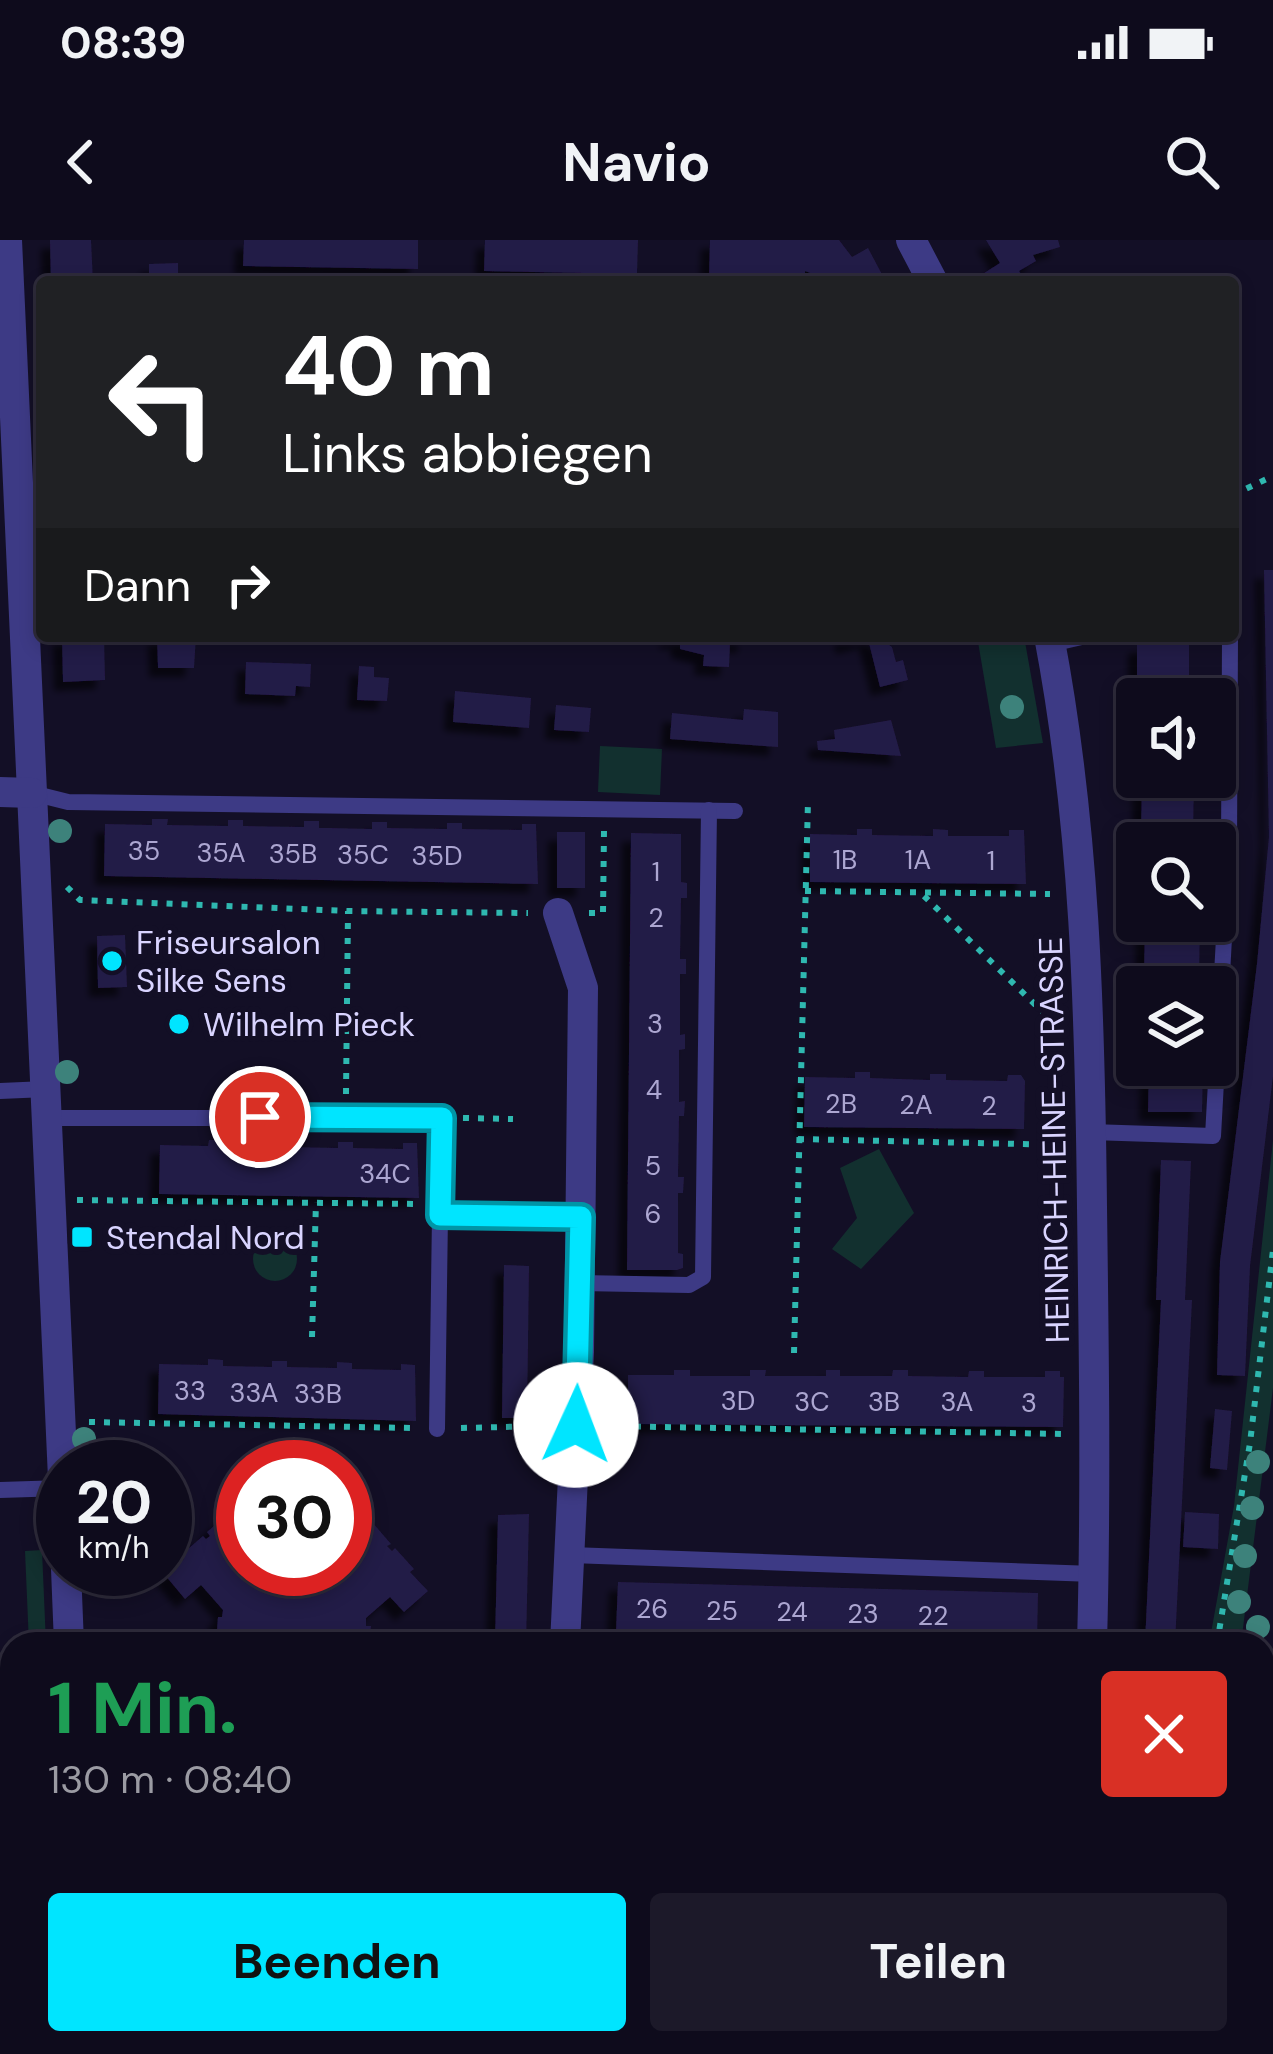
<!DOCTYPE html>
<html lang="de">
<head>
<meta charset="utf-8">
<style>
	:root { --surface:#0e0b1c; --page:#1c1929; --text:#f1f3f6; --muted:#9b9ba3; --line:#2e2b3b; --accent:#00e5ff }
	body { margin:0; font-family:"DM Sans",sans-serif; background:var(--page); color:var(--text); height:100vh; display:flex; flex-direction:column; font-size:45px; white-space:nowrap }
	* { box-sizing:border-box; margin:0 }
	p { font-size:39px; color:var(--muted) }
	.icon { flex:none; width:66px; height:66px; fill:none; stroke:currentColor; stroke-width:2; stroke-linecap:round; stroke-linejoin:round }
	.map { position:relative; flex:1; overflow:hidden }
	.side { position:absolute; left:0px; top:1392px; width:1275px; height:423px; display:flex; flex-direction:column; background:var(--surface); border-radius:36px 36px 0 0; box-shadow:0 6px 18px #0003,0 0 0 3px var(--line) }
	.side>* { flex:none }
	.guide { position:absolute; left:36px; top:36px; width:1203px; height:366px; border-radius:12px; box-shadow:0 6px 18px #0003,0 0 0 3px var(--line); background:#202124; color:#fff; overflow:hidden }
	.tools { position:absolute; left:1116px; top:438px; display:grid; gap:24px }
	.tools a { display:grid; place-items:center; width:120px; height:120px; border-radius:12px; background:var(--surface); box-shadow:0 6px 18px #0003,0 0 0 3px var(--line); font-size:60px }
	.speed { position:absolute; left:36px; top:1200px; display:flex; gap:24px; font-size:60px; font-weight:700; text-align:center }
	.speed>* { display:grid; place-content:center; width:156px; height:156px; border-radius:50%; background:var(--surface); box-shadow:0 6px 18px #0003,0 0 0 3px var(--line); line-height:1 }
	.speed small { font-size:30px; font-weight:400 }
	.speed .limit { border:18px solid #d22; background:#fff; color:#111 }
	.pin { position:absolute; display:grid; place-items:center; width:102px; height:102px; color:#fff; margin:-51px; border:6px solid #fff; border-radius:50%; box-shadow:0 3px 12px #0007 }
	.me { position:absolute; width:132px; margin:-66px; rotate:2deg; stroke-linejoin:round; filter:drop-shadow(0 0 9px #0008) }
	.turn { display:flex; align-items:center; gap:42px; height:252px; padding:0 48px; font-size:54px }
	.turn .icon { width:156px; height:156px; stroke-width:2.5 }
	.turn b { display:block; font-size:84px; line-height:102px }
	.then { display:flex; align-items:center; height:114px; padding:0 48px; background:#0003; gap:24px; font-size:45px }
	.round { display:grid; place-items:center; flex:none; width:126px; height:126px; border-radius:12px; background:var(--page) }
	.head { display:flex; align-items:center; justify-content:space-between; height:204px; padding:0 48px }
	h1 { font-size:72px; font-weight:700; line-height:90px; color:#1e9e55 }
	.action { display:flex; gap:24px; margin-top:auto; padding:24px 48px }
	.action a { flex:1; height:138px; border-radius:12px; background:var(--accent); color:#111; font-size:48px; font-weight:700; line-height:138px; text-align:center }
	.action a+a { background:var(--page); color:var(--text) }
	.status { display:flex; justify-content:space-between; align-items:center; height:84px; padding:0 60px; background:var(--surface); direction:ltr }
	.status svg { height:33px; fill:currentColor }
	header { display:flex; justify-content:space-between; align-items:center; height:156px; padding:0 48px; background:var(--surface); font-size:54px; font-weight:700 }
	.map>svg:first-child { display:block }
</style>
</head>
<body>
<div class="status"><b>08:39</b><svg viewBox="0 0 49 12"><path d="M0 12V9h3v3zM5 12V6h3v6zM10 12V3h3v9zM15 12V0h3v12zM26 1h20v11H26zM47 4h2v5h-2z"/></svg></div>
<header><svg class="icon" aria-label="back" viewBox="0 0 24 24"><path d="M15 5l-7 7 7 7"/></svg>Navio<svg class="icon" aria-label="search" viewBox="0 0 24 24"><circle cx="10" cy="10" r="6"/><path d="M15 15l6 6"/></svg></header>
<div class="map">
<svg width="1273" height="1814" viewBox="0 0 1273 1814">
	<defs>
		<filter id="shadow"><feDropShadow dx="-9" dy="9" stdDeviation="3" flood-color="#0009"/></filter>
	</defs>
	<rect width="100%" height="100%" fill="#130f26"/>
	<!-- green -->
	<g fill="#12302f">
		<path d="M977,396H1024L1043,503L996,508Z"/>
		<path d="M600,506L662,509L660,555L598,552Z"/>
		<path d="M1273,900V1148L1241,1404H1209L1234,1266Z"/>
		<path d="M879,909L914,973L861,1029L832,1009L857,978L840,928Z"/>
		<circle cx="275" cy="1019" r="22"/>
		<path d="M42,1310L46,1404H29L25,1311Z"/>
	</g>
	<!-- building -->
	<g fill="#241b47" filter="url(#shadow)">
		<path d="M50,0H91L93,42H51Z"/>
		<path d="M244,0H418V29L243,26Z"/>
		<path d="M485,0H638L637,34L484,31Z"/>
		<path d="M710,0H839L852,17L868,8L886,42H815L813,34L805,31V38L709,37Z"/>
		<path d="M986,0H1058L1060,7L1033,15L1036,21L1019,31L1026,42H986L981,35L1000,23Z"/>
		<path d="M178,23V42H149V24Z"/>
		<path d="M1264,330H1273V836L1250,1026L1245,1136L1217,1135L1220,1022L1257,724L1269,597Z"/>
		<path d="M62,396H104L105,440L63,442Z"/>
		<path d="M157,396H196L194,428H158Z"/>
		<path d="M669,396H747L746,404L730,403L729,427L703,426L704,415L680,409V400H668Z"/>
		<path d="M843,396H876L892,407L896,422L903,420L908,440L880,447L868,399L845,405Z"/>
		<path d="M1156,402L1189,405V459H1137V405Z"/>
		<path d="M246,422L311,424L310,447L296,446L295,456L245,454Z"/>
		<path d="M359,426L374,427V437L389,438L387,461L357,460Z"/>
		<path d="M455,451L531,458L529,488L453,482Z"/>
		<path d="M556,465L591,468L589,492L554,490Z"/>
		<path d="M744,469L778,472V507L670,499L672,473L743,480Z"/>
		<path d="M891,480L901,516L818,510L817,501L835,499L834,490Z"/>
		<path d="M1142,537H1194L1193,598H1201V603H1146V599L1141,598Z"/>
		<path d="M152,579H168L167,585L228,586V580H243V586L304,587V581H319V588H329L372,589V582H387V588L447,589V583H462V589L522,590V584H536L538,644L104,636L105,584L152,585Z"/>
		<path d="M857,589H872V595L933,596V589L948,590V596H1009V590H1024L1026,644L810,642V594L857,595Z"/>
		<rect x="557" y="592" width="28" height="56"/>
		<path d="M631,593L681,594V642L687,643V658H681L680,719H686V734H680V795L685,794V809L679,810V862L685,861L684,876H679L678,937H684L683,953H678V1013L683,1014V1028L677,1030H627Z"/>
		<path d="M1145,681H1200L1199,738H1204V747H1149L1150,738H1144Z"/>
		<path d="M125,695L127,747L98,748L97,696Z"/>
		<path d="M1149,825H1203L1202,872H1148Z"/>
		<path d="M855,832H870V838L930,840V834H946V840L1007,841L1008,835H1021L1025,841L1024,889L804,887L805,837L855,838Z"/>
		<path d="M209,900H224V906L273,907V901H288V907L338,908V902H353V908L403,909V903H417L419,958L159,954L160,905L208,906Z"/>
		<path d="M1161,920L1191,921L1185,1060H1192L1175,1404H1145L1161,1060H1156Z"/>
		<path d="M504,1025L529,1026L527,1178H502Z"/>
		<path d="M208,1119L223,1120V1126L272,1127V1121H287V1127L337,1128V1122L352,1123V1129L401,1130V1124L415,1125L416,1181L158,1174L159,1124L208,1125Z"/>
		<path d="M674,1130H690V1136H750V1130H766L765,1136H826V1130H840V1136H892L893,1130H908V1136L968,1137L969,1131H984V1137H1045V1131H1060V1137H1064L1063,1187L628,1184V1135H674Z"/>
		<path d="M1215,1169L1232,1171L1227,1230L1210,1228Z"/>
		<path d="M348,1271L364,1289L372,1282L391,1304L387,1306L392,1311L395,1308L414,1329L410,1332L428,1351L404,1372L390,1357L366,1378V1386H371L369,1404H216L218,1377H222L223,1370L201,1345L185,1359L165,1335L184,1319L181,1315L203,1296L206,1299L210,1296L207,1292L229,1273L235,1282L243,1275V1329H278L283,1335L310,1336L319,1329H345Z"/>
		<path d="M1185,1272L1219,1274L1218,1309L1183,1307Z"/>
		<path d="M529,1274L526,1404H495L498,1275Z"/>
		<path d="M618,1342L1038,1353L1037,1402L616,1392Z"/>
		<path d="M12,1530V1657L0,1658V1531Z"/>
		<path d="M1263,1694L1273,1695V1733L1263,1731Z"/>
		<path d="M0,1695H12V1803H39V1807L1,1809Z"/>
		<path d="M1224,1803H1265L1264,1814H1223Z"/>
	</g>
	<g fill="none" stroke-linecap="round" stroke-linejoin="round">
		<!-- path -->
		<g stroke="#2fb8b0" stroke-width="6" stroke-dasharray="6 9" stroke-linecap="butt">
			<path d="M1233,255L1273,236"/>
			<path d="M67,647L80,660L348,671L528,673"/>
			<path d="M805,651L1050,654"/>
			<path d="M924,656L1056,785"/>
			<path d="M589,673H603L604,591"/>
			<path d="M346,854L348,671"/>
			<path d="M463,878L513,879"/>
			<path d="M798,899L1064,905"/>
			<path d="M77,960L418,964"/>
			<path d="M312,1097L316,962"/>
			<path d="M794,1113L808,561"/>
			<path d="M89,1182L412,1188"/>
			<path d="M605,1186L1066,1194"/>
			<path d="M461,1188L544,1186"/>
			<path d="M1217,1404L1250,1203L1273,1010"/>
		</g>
		<!-- lane -->
		<g stroke="#3d3a85" stroke-width="16">
			<path d="M1051,404L1086,396"/>
			<path d="M32,553L68,562L735,571"/>
			<path d="M0,851L46,849"/>
			<path d="M47,878H442L440,975L581,977"/>
			<path d="M1091,892L1213,896L1229,608L1230,396"/>
			<path d="M580,1043L689,1045L703,1037L709,570"/>
			<path d="M437,1189L440,975"/>
			<path d="M0,1250L63,1248"/>
			<path d="M571,1315L1094,1334"/>
		</g>
		<!-- street -->
		<g stroke="#3d3a85" stroke-width="30">
			<path d="M7,0L63,1238"/>
			<path d="M911,0L933,42"/>
			<path d="M1049,396C1085,585 1090,775 1092,967C1094,1113 1096,1258 1092,1404"/>
			<path d="M0,552L32,553"/>
			<path d="M558,673L583,748L579,1112L565,1404"/>
			<path d="M66,1329L69,1404"/>
			<path d="M0,1476L12,1475"/>
			<path d="M1263,1533L1273,1532"/>
			<path d="M84,1803L85,1814"/>
			<path d="M1198,1806V1803"/>
		</g>
	</g>
	<!-- trees -->
	<g fill="#3d827b">
		<circle cx="1012" cy="467" r="12"/>
		<circle cx="60" cy="591" r="12"/>
		<circle cx="67" cy="832" r="12"/>
		<circle cx="84" cy="1199" r="12"/>
		<circle cx="1258" cy="1222" r="12"/>
		<circle cx="1252" cy="1268" r="12"/>
		<circle cx="1245" cy="1316" r="12"/>
		<circle cx="1239" cy="1362" r="12"/>
		<circle cx="1258" cy="1387" r="12"/>
	</g>
	<g fill="none" stroke-linecap="round" stroke-linejoin="round">
		<defs>
			<path id="route" d="M260,877L442,878L440,975L581,977L576,1185"/>
		</defs>
		<!-- route casing -->
		<use href="#route" stroke="#0095a6" stroke-width="30"/>
		<!-- route -->
		<use href="#route" stroke="#00e5ff" stroke-width="21"/>
	</g>
	<!-- markers -->
	<g fill="#00e5ff" stroke="#130f26" stroke-width="4.5">
		<circle cx="112" cy="721" r="12"/>
		<circle cx="179" cy="784" r="12"/>
		<rect x="70" y="985" width="24" height="24" rx="6"/>
	</g>
	<g text-anchor="middle" dominant-baseline="central" stroke-width="12" stroke-linejoin="round" paint-order="stroke">
		<!-- number labels -->
		<g font-size="27" fill="#aca6d1">
			<text x="144" y="610">35</text>
			<text x="221" y="612">35A</text>
			<text x="293" y="613">35B</text>
			<text x="363" y="614">35C</text>
			<text x="437" y="615">35D</text>
			<text x="845" y="619">1B</text>
			<text x="918" y="619">1A</text>
			<text x="991" y="620">1</text>
			<text x="656" y="631">1</text>
			<text x="656" y="677">2</text>
			<text x="655" y="783">3</text>
			<text x="654" y="849">4</text>
			<text x="841" y="863">2B</text>
			<text x="916" y="864">2A</text>
			<text x="989" y="865">2</text>
			<text x="653" y="925">5</text>
			<text x="385" y="933">34C</text>
			<text x="653" y="973">6</text>
			<text x="190" y="1150">33</text>
			<text x="254" y="1152">33A</text>
			<text x="318" y="1153">33B</text>
			<text x="738" y="1160">3D</text>
			<text x="812" y="1161">3C</text>
			<text x="884" y="1161">3B</text>
			<text x="957" y="1161">3A</text>
			<text x="1029" y="1162">3</text>
			<text x="652" y="1368">26</text>
			<text x="722" y="1370">25</text>
			<text x="792" y="1371">24</text>
			<text x="863" y="1373">23</text>
			<text x="933" y="1375">22</text>
		</g>
		<!-- poi labels -->
		<g font-size="33" fill="#d9d4ff" stroke="#130f26" text-anchor="start">
			<text x="136" y="702">Friseursalon<tspan x="136" dy="38">Silke Sens</tspan></text>
			<text x="203" y="784">Wilhelm Pieck</text>
			<text x="106" y="997">Stendal Nord</text>
		</g>
		<!-- street labels -->
		<g font-size="33" fill="#d9d4ff" stroke="#130f26">
			<text transform="translate(1054 900) rotate(-91)">HEINRICH-HEINE-STRASSE</text>
		</g>
	</g>
</svg>
<div class="tools">
<a><svg class="icon" aria-label="sound" viewBox="0 0 24 24"><path d="M4 9h4l5-4v14l-5-4H4zM17 9q2 3 0 6"/></svg></a>
<a><svg class="icon" aria-label="search" viewBox="0 0 24 24"><circle cx="10" cy="10" r="6"/><path d="M15 15l6 6"/></svg></a>
<a><svg class="icon" aria-label="layers" viewBox="0 0 24 24"><path d="M12 4l9 5-9 5-9-5zM3 14l9 5 9-5"/></svg></a>
</div>
<div class="speed"><div>20<small>km/h</small></div><div class="limit">30</div></div>
<div class="pin" style="left:260px;top:877px;background:#d93025"><svg class="icon" aria-label="arrive" viewBox="0 0 24 24"><path d="M6 21V4h12l-3 4 3 4H6"/></svg></div>
<svg class="me" style="left:576px;top:1185px" viewBox="-20 -20 40 40"><circle r="19" fill="#fff"/><path d="M0-13L10 11 0 6-10 11z" fill="#00e5ff"/></svg>
<div class="guide">
<div class="turn"><svg class="icon" aria-label="left" viewBox="0 0 24 24"><path d="M17 20v-9H6M10 6l-5 5 5 5"/></svg><div><b>40 m</b>Links abbiegen</div></div>
<div class="then">Dann<svg class="icon" aria-label="right" viewBox="0 0 24 24"><path d="M7 20v-9h11M14 6l5 5-5 5"/></svg></div>
</div>
<section class="side">
<div class="head"><div><h1>1 Min.</h1><p>130 m · 08:40</p></div><a class="round" style="background:#d93025;color:#fff"><svg class="icon" aria-label="close" viewBox="0 0 24 24"><path d="M6 6l12 12M18 6L6 18"/></svg></a></div>
<div class="action"><a>Beenden</a><a>Teilen</a></div>
</section>
</div>
</body>
</html>
